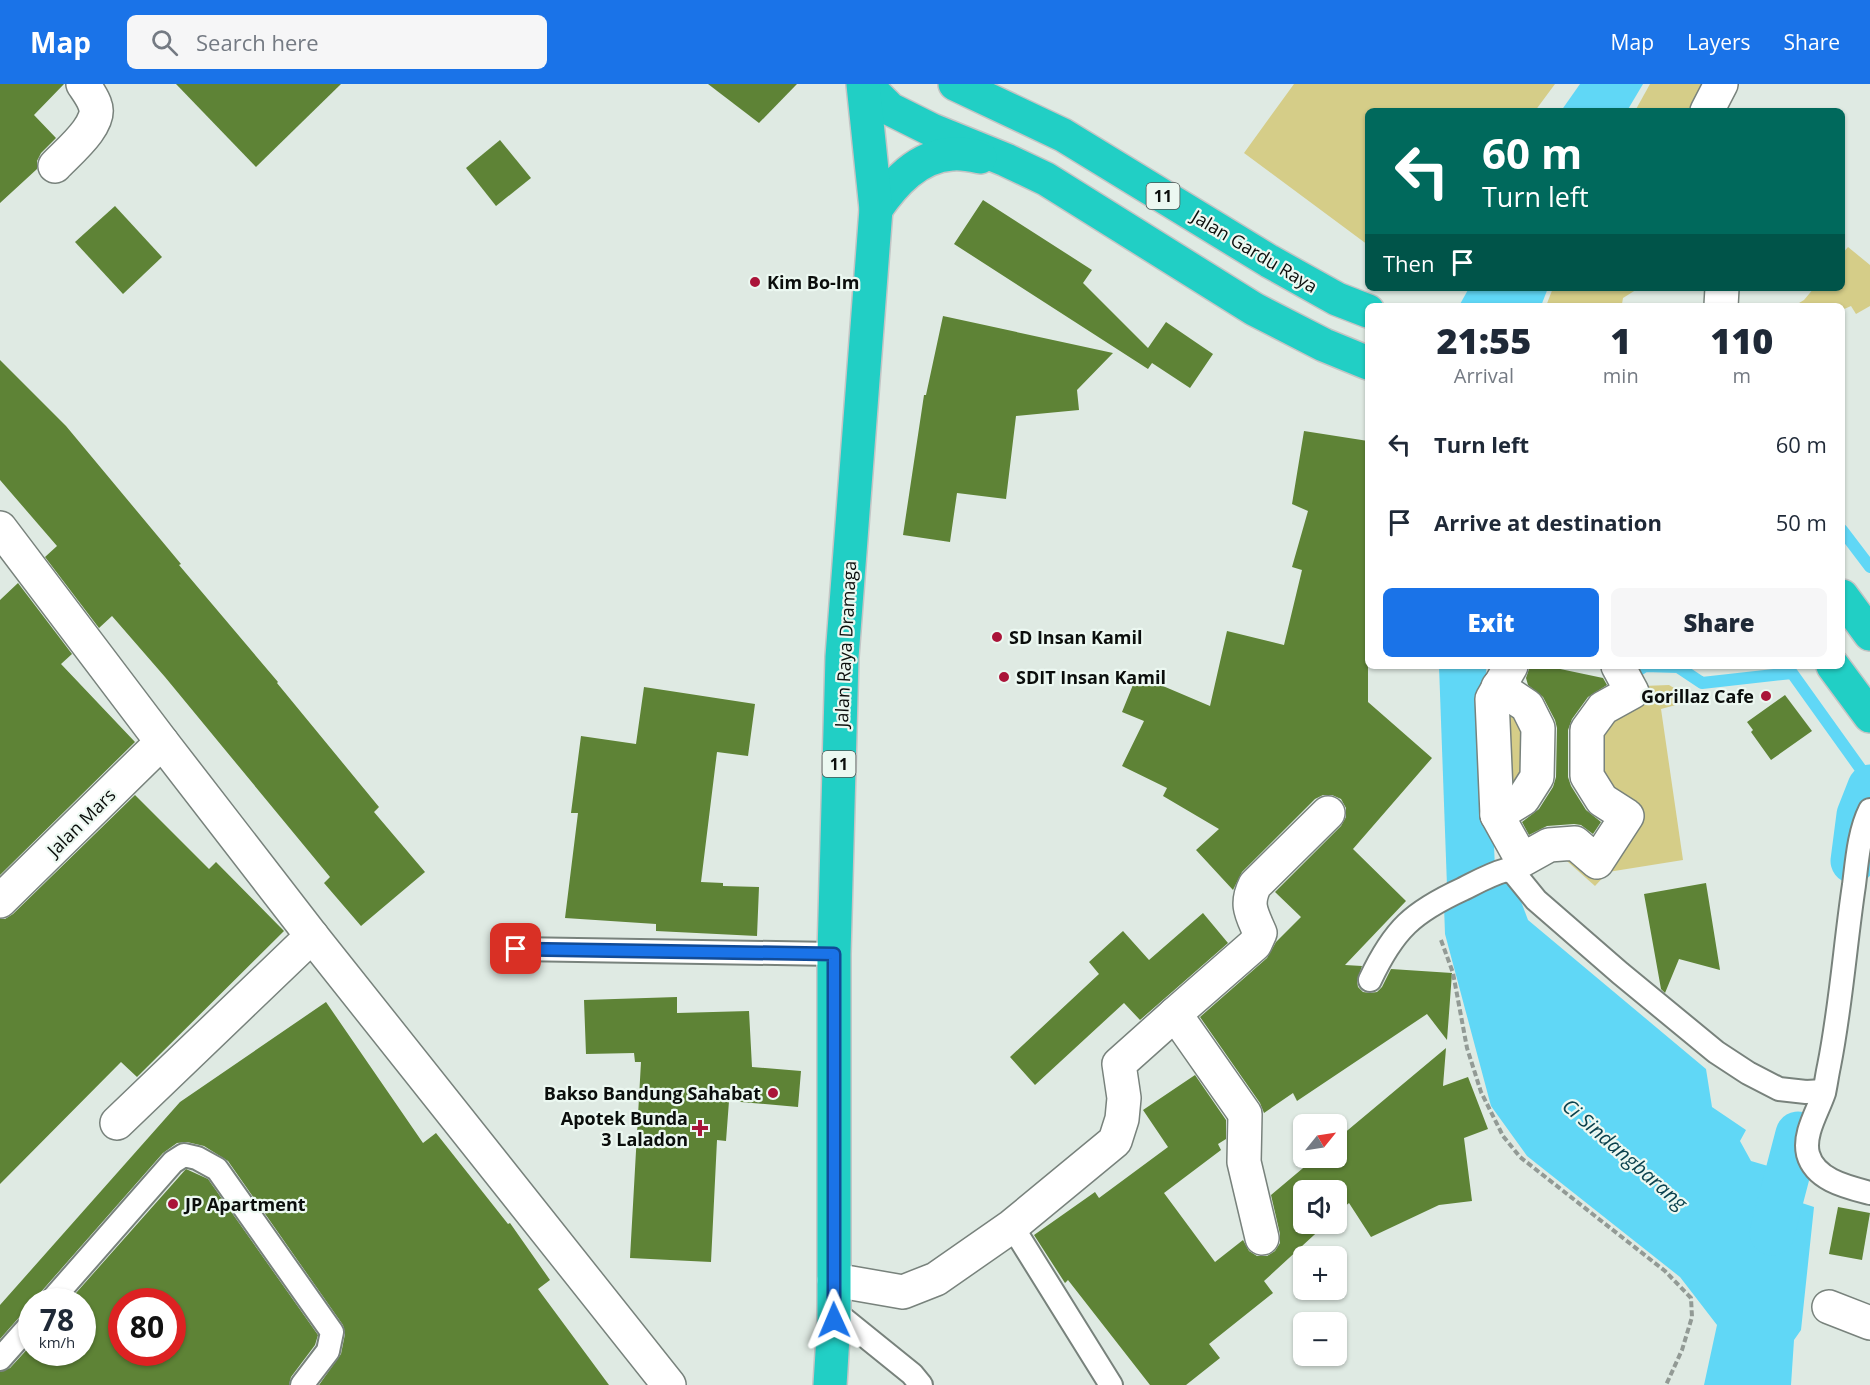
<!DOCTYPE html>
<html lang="en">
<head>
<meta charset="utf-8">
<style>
	:root { --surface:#fff; --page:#f6f6f7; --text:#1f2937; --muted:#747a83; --accent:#1a73e8 }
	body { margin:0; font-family:"Open Sans",sans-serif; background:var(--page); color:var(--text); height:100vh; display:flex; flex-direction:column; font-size:22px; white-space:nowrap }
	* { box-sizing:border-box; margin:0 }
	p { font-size:20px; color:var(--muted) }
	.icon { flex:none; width:33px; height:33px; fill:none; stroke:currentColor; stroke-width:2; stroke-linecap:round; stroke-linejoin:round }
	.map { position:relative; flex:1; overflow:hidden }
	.sheet { position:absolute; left:1365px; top:219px; width:480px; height:366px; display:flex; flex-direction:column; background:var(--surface); border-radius:9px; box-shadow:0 2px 4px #0004 }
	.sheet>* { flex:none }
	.hud { position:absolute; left:1365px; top:24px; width:480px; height:183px; border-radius:9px; box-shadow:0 2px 4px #0004; background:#00695c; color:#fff; overflow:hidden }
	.needle { width:39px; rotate:60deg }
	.tools { position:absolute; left:1293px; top:1030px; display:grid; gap:12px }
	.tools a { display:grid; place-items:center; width:54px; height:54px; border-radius:9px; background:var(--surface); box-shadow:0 2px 4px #0004; font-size:30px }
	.speed { position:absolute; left:18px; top:1204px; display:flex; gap:12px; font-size:30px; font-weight:700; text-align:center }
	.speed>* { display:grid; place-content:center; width:78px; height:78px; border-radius:50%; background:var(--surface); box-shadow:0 2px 4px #0004; line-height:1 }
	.speed small { font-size:15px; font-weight:400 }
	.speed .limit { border:9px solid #d22; background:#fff; color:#111 }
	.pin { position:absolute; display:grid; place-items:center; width:51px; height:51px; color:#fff; margin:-26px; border-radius:12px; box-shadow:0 3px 9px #0006 }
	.me { position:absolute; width:66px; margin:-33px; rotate:359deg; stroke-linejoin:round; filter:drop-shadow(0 0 4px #0008) }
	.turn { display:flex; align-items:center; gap:21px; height:126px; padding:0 18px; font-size:27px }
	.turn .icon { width:78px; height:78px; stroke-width:2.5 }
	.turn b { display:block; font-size:42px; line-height:51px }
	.then { display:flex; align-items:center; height:57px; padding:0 18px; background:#0003; gap:12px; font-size:22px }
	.eta { display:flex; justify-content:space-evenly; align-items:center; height:102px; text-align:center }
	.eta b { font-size:36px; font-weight:800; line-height:42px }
	.primary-button { display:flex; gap:12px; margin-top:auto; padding:12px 18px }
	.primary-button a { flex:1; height:69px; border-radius:9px; background:var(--accent); color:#fff; font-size:24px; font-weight:800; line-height:69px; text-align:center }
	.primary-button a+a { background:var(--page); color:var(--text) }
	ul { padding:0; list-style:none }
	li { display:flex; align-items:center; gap:18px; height:78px; padding:0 18px }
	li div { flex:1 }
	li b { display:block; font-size:22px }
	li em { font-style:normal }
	header { display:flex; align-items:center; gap:36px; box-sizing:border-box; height:84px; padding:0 30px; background:var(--accent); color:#fff }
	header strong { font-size:28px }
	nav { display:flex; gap:33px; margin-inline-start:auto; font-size:21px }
	.search { width:420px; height:54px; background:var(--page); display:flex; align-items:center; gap:15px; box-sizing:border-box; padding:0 21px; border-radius:9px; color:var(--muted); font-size:22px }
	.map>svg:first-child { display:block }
</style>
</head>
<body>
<header>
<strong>Map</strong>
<div class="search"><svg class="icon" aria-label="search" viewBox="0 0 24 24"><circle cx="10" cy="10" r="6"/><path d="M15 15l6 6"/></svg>Search here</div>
<nav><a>Map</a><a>Layers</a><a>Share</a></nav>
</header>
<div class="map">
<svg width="1870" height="1301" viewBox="0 0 1870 1301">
	<rect width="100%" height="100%" fill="#dfeae3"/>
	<!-- green -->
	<g fill="#d5cd88">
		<path d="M1294,0H1555L1535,27H1368V161L1244,69Z"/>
		<path d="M1650,0H1731L1721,27H1635Z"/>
		<path d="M1848,163L1870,181V222L1856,230L1851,222L1842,226V222H1794L1804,216L1814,204H1842V170Z"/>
		<path d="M1553,204H1639L1623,214L1622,220L1625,222H1546Z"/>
		<path d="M1669,601L1694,616L1661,625L1683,776L1608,788L1595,802L1550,762L1597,779L1628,731L1602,715L1589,646L1643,602Z"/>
		<path d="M1498,603L1526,622L1536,693L1504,726Z"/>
	</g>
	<!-- water -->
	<g fill="#60d7f6">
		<path d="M1580,0H1643L1627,27H1561Z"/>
		<path d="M1469,204H1548L1541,222H1459Z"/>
		<path d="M1439,582H1486L1495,784L1447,802Z"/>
		<path d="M1512,793L1528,836L1706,985L1712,1023L1746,1046L1740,1057L1751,1077L1792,1089L1802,1119L1814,1123L1801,1246L1794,1256L1791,1301H1704L1717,1241L1680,1193L1527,1072L1491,1022L1445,850L1444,822Z"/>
	</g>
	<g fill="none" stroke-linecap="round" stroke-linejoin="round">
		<!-- stream -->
		<g stroke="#60d7f6" stroke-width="12">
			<path d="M1842,446L1870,483"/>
			<path d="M1629,583L1633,590L1645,582L1678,583L1702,599L1792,589L1870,698"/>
		</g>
		<!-- canal -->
		<g stroke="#60d7f6" stroke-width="45">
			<path d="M1853,777L1859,731L1870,703"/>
			<path d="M1772,1149L1798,1050"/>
		</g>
	</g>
	<!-- building -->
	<g fill="#5e8336" fill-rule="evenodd">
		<path d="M0,0H64L34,31L56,54L41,69L37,77V85L0,119Z"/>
		<path d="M176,0H341L256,83Z"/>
		<path d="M708,0H797L759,39Z"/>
		<path d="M500,56L531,94L496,122L466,84Z"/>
		<path d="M983,116L1092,186L1083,199L1148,264L1166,238L1213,270L1190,304L1152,279L1148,285L954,160Z"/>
		<path d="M115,122L162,173L123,210L75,158Z"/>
		<path d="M943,232L1113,269L1077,306L1079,326L1016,332L1006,415L957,409L950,458L903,451L924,311H926Z"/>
		<path d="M0,276L66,342L181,480L179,481L278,598L277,599L379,723L374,728L425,788L361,842L324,799L330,793L165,593L112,532L99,544L45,473L57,462L0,396Z"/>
		<path d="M1304,347L1368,357V618L1432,674L1353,765L1406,817L1345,881L1362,882L1357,897L1358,903L1363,908L1370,909L1377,908L1382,903L1391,885L1452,889L1447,956L1427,930L1297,1017L1293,1009L1264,1029L1260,1019L1200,933L1267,874L1276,858L1301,833L1275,808L1341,742L1346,733V724L1341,715L1332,711H1323L1315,715L1242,788L1233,806L1196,766L1219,745L1163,712L1167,704L1122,682L1144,637L1122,628L1137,591L1210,622L1227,547L1284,561L1302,486L1292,483L1308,427L1292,420Z"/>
		<path d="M18,499L72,570L61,580L135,658L0,791V516Z"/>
		<path d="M1530,582H1546L1603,594L1607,601L1588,613L1572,635L1568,646V693L1571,702L1586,726L1601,738L1593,750L1581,741L1574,740L1547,742L1529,751L1522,738L1539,725L1553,703L1556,693L1557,644L1555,636L1543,613L1528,601L1526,594Z"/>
		<path d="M644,603L755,620L748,672L717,668L701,798L723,799V802L759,803L757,852L656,847V840L565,834L578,729H571L581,652L636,660Z"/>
		<path d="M1785,611L1812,647L1771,676L1751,648L1753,646L1747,638Z"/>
		<path d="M135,711L209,785L216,778L284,847L137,993L121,978L0,1100V835H5L13,830Z"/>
		<path d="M1706,799L1720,886L1679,875L1665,909L1661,905L1644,810Z"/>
		<path d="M1203,829L1228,859L1140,936L1124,919L1035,1001L1010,973L1099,890L1089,878L1123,847L1149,876Z"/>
		<path d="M677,913V929L749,927L752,983L801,987L798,1023L729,1017L726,1057L717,1056L711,1178L630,1174L641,978H635L634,969L586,970L584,916Z"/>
		<path d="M326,918L423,1059L436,1049L508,1140L510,1139L550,1196L538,1205L609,1301H319L341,1270L345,1250L343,1241L228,1077L204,1062L187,1058L177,1059L163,1069L40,1209L37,1218H32V1226L22,1230L0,1255V1221L180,1018Z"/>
		<path d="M1446,964L1443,1002L1468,993L1488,1045L1464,1054L1472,1117L1439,1121L1371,1153L1349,1119L1336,1130V1107H1304V1140H1326L1264,1197L1273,1209L1209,1260L1220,1274L1186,1301H1150L1068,1196L1065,1199L1034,1151L1095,1108L1099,1114L1168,1063L1143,1026L1195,991L1226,1036V1055L1218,1060L1221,1066L1164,1109L1215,1178L1243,1156L1249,1167L1257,1172H1267L1275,1167L1280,1159V1150L1271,1111L1315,1074H1336V1056Z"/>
		<path d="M186,1085L208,1095L318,1251L315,1261L291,1293L289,1301H0V1288L10,1284L32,1260V1269H82V1218H68ZM122,1218H172V1269H122Z"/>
		<path d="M1838,1123L1870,1129L1862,1176L1829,1170Z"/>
	</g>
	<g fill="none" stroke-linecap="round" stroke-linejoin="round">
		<defs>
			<g id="lane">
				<path d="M1870,726C1859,748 1857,777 1854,801C1845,861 1841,922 1829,982C1827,991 1826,1000 1824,1009C1818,1027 1803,1050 1808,1070C1815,1096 1847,1103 1870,1109"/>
				<path d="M516,865L834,870"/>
				<path d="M1370,896C1394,845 1413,828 1463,805C1477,798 1491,790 1506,786L1514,789L1536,816L1620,889L1716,968L1748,989L1779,1005L1806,1008L1824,1007"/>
				<path d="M1012,1142L1111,1301"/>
				<path d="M50,1218L173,1078L184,1071L197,1074L217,1085L332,1248L328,1267L302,1301"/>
				<path d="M834,1227L912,1290L921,1301"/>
				<path d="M0,1275L32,1239"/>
			</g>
			<g id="street">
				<path d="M1707,27L1721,0"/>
				<path d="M55,82C67,69 103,40 95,21C93,14 87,6 83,0"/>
				<path d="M1721,222L1722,204"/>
				<path d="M0,444L162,658L312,852L669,1301"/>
				<path d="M1511,582L1492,615L1497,731L1522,776L1549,761L1575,759L1597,778L1627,732L1602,716L1587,692V646L1603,624L1632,608L1618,582"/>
				<path d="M1497,731L1523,715L1537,693L1538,644L1527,622L1498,603"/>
				<path d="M0,817L162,658"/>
				<path d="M1175,930L1255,860L1260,849C1252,830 1245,821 1255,801L1328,729"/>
				<path d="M117,1039L312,852"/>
				<path d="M834,1196L903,1208L936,1195L1012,1142L1115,1057L1122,1035L1124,1014L1119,980L1175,930L1245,1030L1244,1078L1262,1154"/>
				<path d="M1829,1223L1870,1239"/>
			</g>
			<g id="highway">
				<path d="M865,0L890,25L932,46L1006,76L1046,95L1254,225L1324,261L1368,279"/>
				<path d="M955,0L1063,51L1269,177L1337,215L1368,227"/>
				<path d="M876,125C894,99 918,72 952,70C961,69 971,71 980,73"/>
				<path d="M1842,512L1870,550"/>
				<path d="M1833,582L1870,632"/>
				<path d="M830,1301L834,1236V870L842,573L876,125L863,0"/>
			</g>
		</defs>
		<!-- lane casing -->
		<use href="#lane" stroke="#78827c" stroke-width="26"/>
		<!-- street casing -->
		<use href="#street" stroke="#78827c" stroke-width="36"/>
		<!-- highway casing -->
		<use href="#highway" stroke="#c4c5c5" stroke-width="36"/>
		<!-- path -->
		<path stroke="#929a95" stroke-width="4" stroke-dasharray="6 3" stroke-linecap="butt" d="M1441,856L1453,889L1467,964L1481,1008L1503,1052L1520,1073L1665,1187L1691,1214L1692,1233L1682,1266L1666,1301"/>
		<!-- lane -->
		<use href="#lane" stroke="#fff" stroke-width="22"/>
		<!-- street -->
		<use href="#street" stroke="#fff" stroke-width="33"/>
		<!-- highway -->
		<use href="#highway" stroke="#21cfc5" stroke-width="33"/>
	</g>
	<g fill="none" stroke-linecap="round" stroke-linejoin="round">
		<defs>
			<path id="route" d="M516,865L834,870V1236"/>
		</defs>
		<!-- route casing -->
		<use href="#route" stroke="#114b97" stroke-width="15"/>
		<!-- route -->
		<use href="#route" stroke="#1a73e8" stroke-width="10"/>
	</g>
	<!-- markers -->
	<g fill="#aa1439" stroke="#ecf8f1" stroke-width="2">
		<circle cx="755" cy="198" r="6"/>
		<circle cx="997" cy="553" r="6"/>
		<circle cx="1004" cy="593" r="6"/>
		<circle cx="1766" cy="612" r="6"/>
		<circle cx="773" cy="1009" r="6"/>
		<path d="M697 1035h6v6h6v6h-6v6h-6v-6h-6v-6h6z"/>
		<circle cx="173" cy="1120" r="6"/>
	</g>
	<g text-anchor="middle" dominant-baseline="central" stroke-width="4.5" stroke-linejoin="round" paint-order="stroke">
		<!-- shield labels -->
		<g fill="#ecf8f1" stroke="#4e5451" stroke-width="1.5">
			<rect x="1146.5" y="99" width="33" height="26" rx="4.5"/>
			<rect x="822.5" y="667" width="33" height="26" rx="4.5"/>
		</g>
		<g font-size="16" font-weight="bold" fill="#0b0e0c">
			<text x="1163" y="112">11</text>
			<text x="839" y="680">11</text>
		</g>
		<!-- street labels -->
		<g font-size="18" fill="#0b0e0c" stroke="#ecf8f1">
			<text transform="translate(1255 167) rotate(31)">Jalan Gardu Raya</text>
			<text transform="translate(845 560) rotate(-87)">Jalan Raya Dramaga</text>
			<text transform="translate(81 738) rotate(-45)">Jalan Mars</text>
		</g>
		<!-- poi labels -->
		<g font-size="18" font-weight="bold" fill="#0b0e0c" stroke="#ecf8f1" text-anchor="start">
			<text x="767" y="198">Kim Bo-Im</text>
			<text x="1009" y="553">SD Insan Kamil</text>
			<text x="1016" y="593">SDIT Insan Kamil</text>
			<text x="1754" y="612" text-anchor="end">Gorillaz Cafe</text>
			<text x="761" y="1009" text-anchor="end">Bakso Bandung Sahabat</text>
			<text x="688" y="1034" text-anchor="end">Apotek Bunda<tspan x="688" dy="21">3 Laladon</tspan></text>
			<text x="185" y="1120">JP Apartment</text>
		</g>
		<!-- water labels -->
		<g font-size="20" font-style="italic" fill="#0b424e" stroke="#ecf8f1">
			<text transform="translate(1625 1070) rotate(41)">Ci Sindangbarang</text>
		</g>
	</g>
</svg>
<div class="tools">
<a><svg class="needle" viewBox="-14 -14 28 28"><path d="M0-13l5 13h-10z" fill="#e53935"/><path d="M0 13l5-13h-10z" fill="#747a83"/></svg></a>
<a><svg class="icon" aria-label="sound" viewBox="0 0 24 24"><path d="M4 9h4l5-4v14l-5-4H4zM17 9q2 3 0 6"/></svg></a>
<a>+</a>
<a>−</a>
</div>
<div class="speed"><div>78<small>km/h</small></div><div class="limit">80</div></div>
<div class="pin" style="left:516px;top:865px;background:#d93025"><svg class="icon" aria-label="arrive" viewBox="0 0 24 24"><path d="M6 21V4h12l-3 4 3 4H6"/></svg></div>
<svg class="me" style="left:834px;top:1236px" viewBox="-20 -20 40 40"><path d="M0-17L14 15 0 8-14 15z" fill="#1a73e8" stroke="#fff" stroke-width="4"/></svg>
<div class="hud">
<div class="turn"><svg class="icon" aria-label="left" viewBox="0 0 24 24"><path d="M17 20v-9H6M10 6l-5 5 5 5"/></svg><div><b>60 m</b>Turn left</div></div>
<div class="then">Then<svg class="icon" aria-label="arrive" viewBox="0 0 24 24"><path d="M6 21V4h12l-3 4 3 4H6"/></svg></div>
</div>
<section class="sheet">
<div class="eta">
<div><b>21:55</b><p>Arrival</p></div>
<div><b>1</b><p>min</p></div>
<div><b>110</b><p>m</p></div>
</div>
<ul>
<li><svg class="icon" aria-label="left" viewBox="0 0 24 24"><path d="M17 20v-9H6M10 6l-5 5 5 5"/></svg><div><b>Turn left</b></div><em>60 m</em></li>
<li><svg class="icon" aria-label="arrive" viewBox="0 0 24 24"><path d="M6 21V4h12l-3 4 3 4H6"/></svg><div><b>Arrive at destination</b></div><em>50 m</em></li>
</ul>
<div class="primary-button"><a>Exit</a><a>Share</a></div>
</section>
</div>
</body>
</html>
